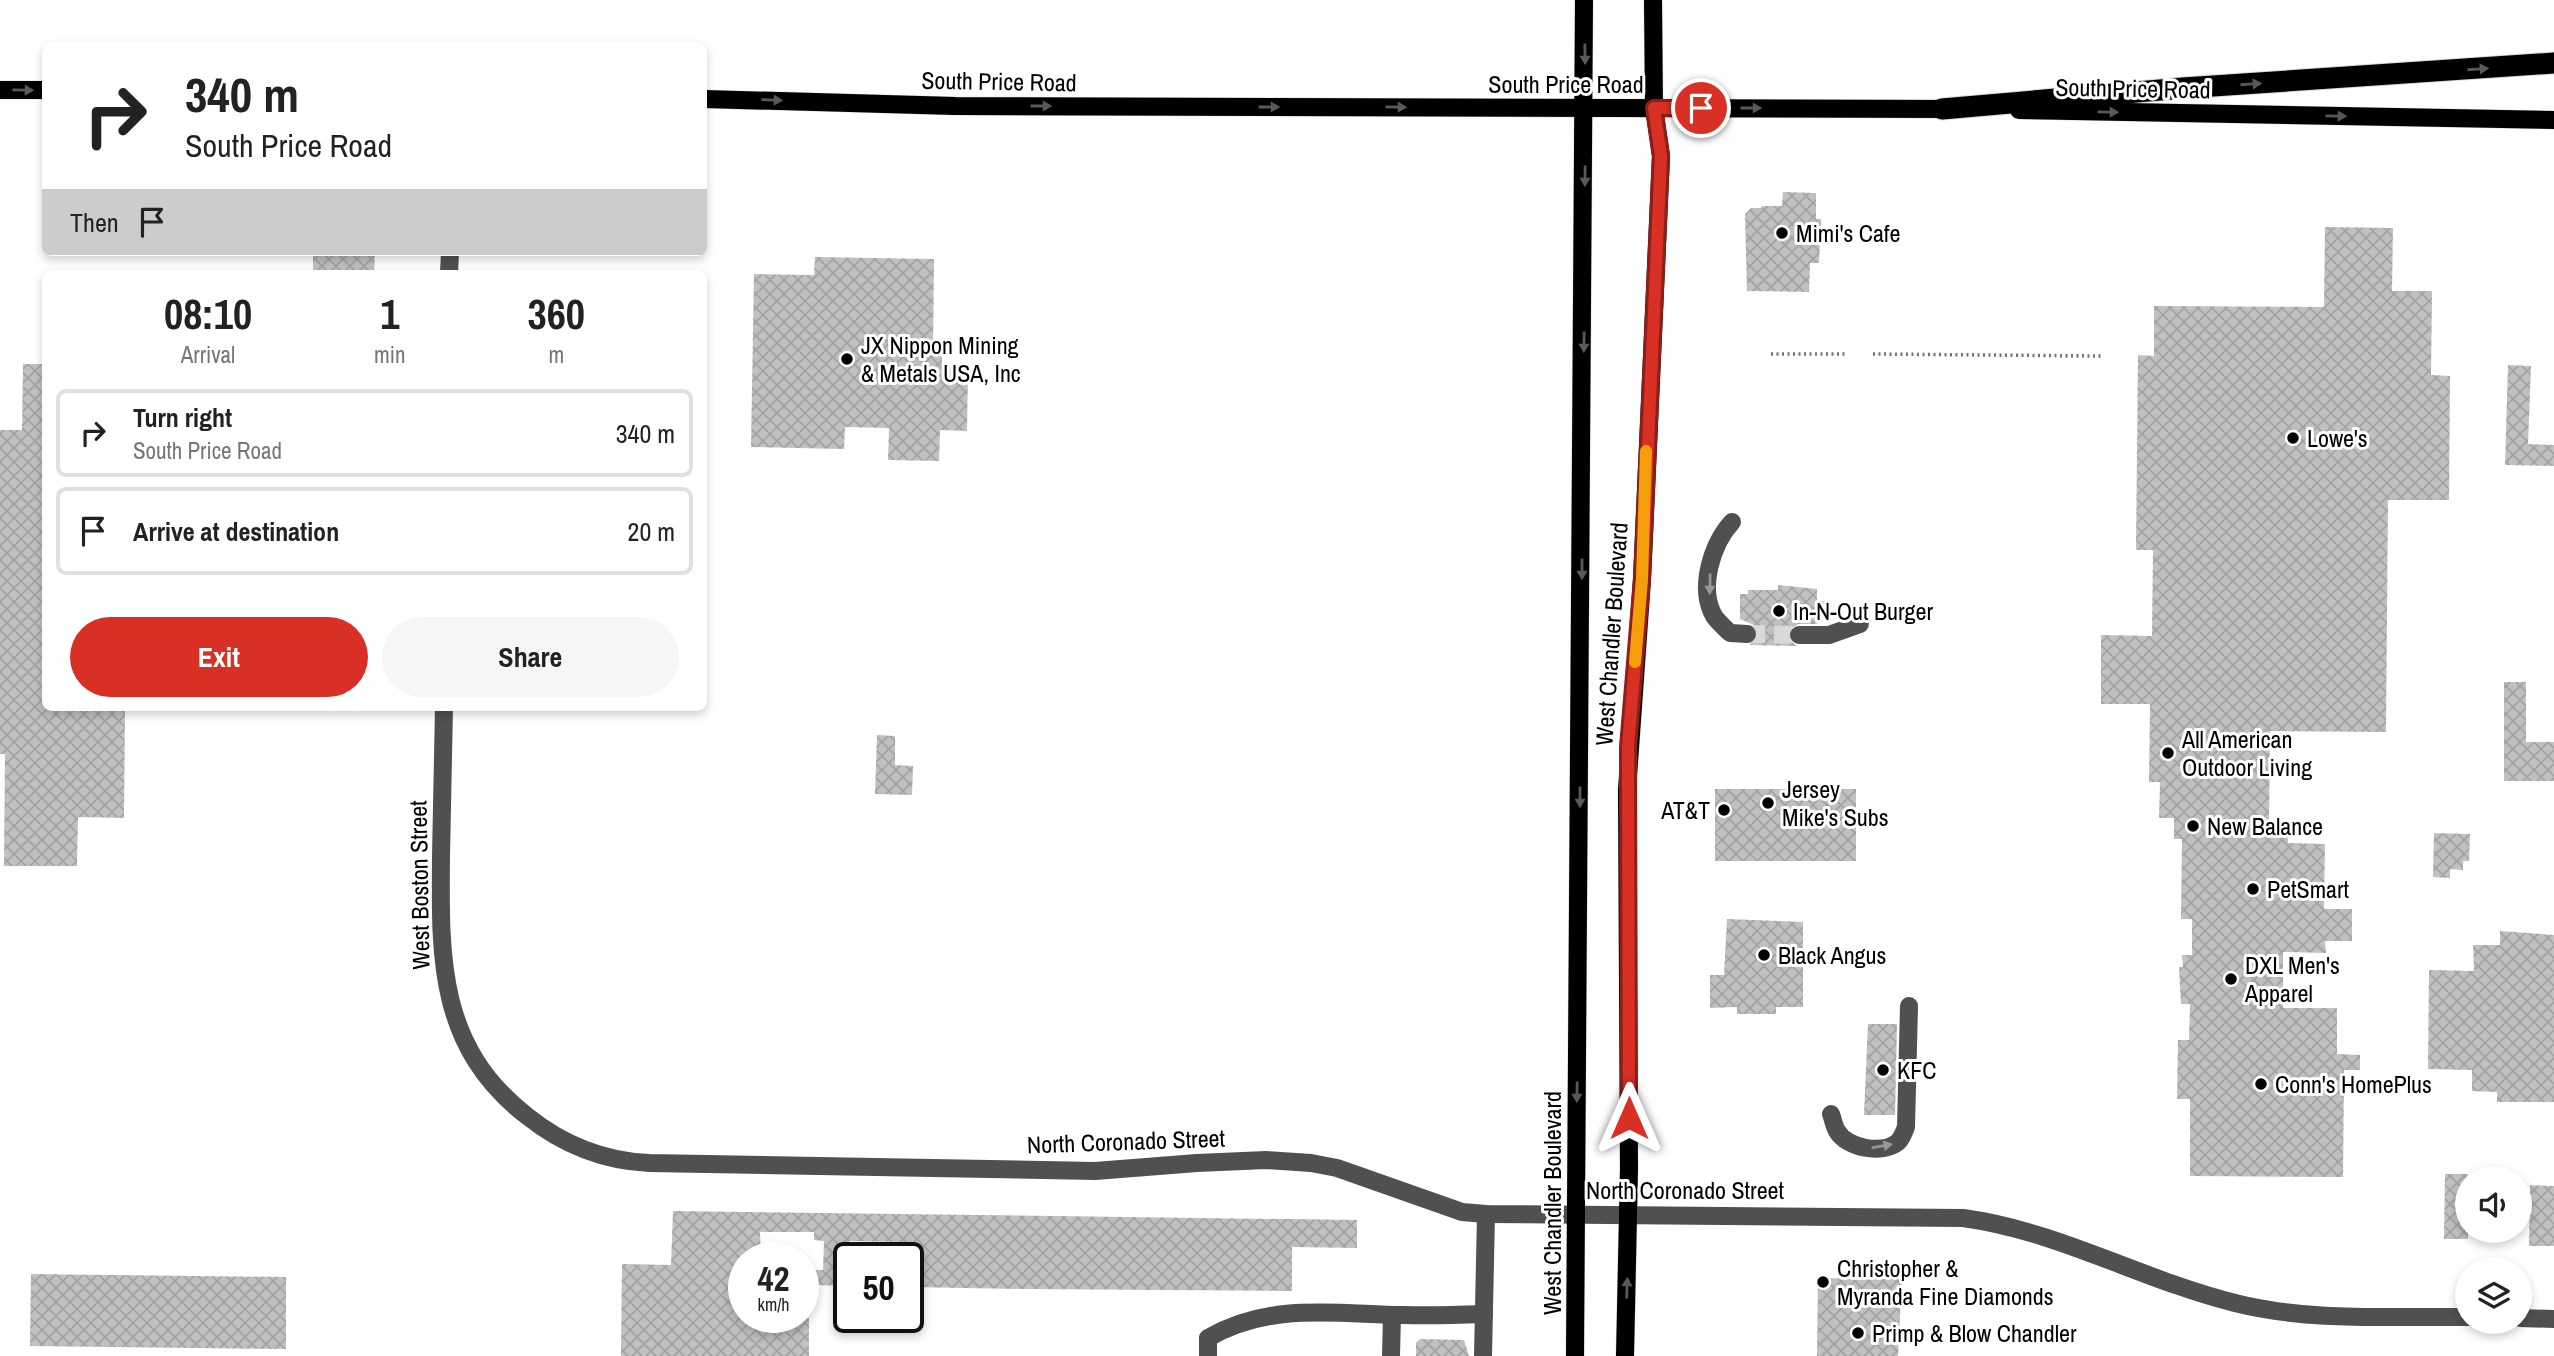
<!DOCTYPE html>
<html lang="en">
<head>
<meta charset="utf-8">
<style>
	:root { --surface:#fff; --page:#f6f6f6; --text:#222; --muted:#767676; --line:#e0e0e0; --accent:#d93025 }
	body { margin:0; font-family:"Archivo Narrow",sans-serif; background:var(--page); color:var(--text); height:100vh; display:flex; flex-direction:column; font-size:26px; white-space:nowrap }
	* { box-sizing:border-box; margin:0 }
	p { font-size:23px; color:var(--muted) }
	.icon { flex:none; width:38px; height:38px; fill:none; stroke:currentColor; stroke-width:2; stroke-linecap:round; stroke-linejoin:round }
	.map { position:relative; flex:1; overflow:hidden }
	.drawer { position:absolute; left:42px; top:270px; width:665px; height:441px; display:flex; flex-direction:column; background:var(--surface); border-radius:10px; box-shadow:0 4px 10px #0003 }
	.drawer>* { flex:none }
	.hud { position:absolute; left:42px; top:42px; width:665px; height:214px; border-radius:10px; box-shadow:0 4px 10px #0003; background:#fff; color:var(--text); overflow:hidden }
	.fabs { position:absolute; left:2455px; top:1166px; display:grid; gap:14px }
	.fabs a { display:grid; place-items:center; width:77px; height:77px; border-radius:50%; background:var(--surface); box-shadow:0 4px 10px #0003; font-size:35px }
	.speed { position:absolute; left:728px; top:1242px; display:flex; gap:14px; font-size:35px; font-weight:700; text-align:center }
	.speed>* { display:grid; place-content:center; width:91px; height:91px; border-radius:50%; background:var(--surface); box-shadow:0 4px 10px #0003; line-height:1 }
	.speed small { font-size:18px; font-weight:400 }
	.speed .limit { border:4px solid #111; border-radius:10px; background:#fff; color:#111 }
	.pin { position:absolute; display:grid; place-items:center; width:60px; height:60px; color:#fff; margin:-30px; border:4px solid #fff; border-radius:50%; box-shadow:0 2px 7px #0007 }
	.me { position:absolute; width:77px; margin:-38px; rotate:0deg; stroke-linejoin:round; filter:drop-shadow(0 0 5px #0008) }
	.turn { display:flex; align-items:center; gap:24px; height:147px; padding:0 28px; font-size:32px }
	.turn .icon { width:91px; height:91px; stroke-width:2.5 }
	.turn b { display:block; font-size:49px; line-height:60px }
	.then { display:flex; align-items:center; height:66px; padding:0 28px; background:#0003; gap:14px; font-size:26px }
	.eta { display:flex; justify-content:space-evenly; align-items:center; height:119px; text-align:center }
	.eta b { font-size:42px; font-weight:800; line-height:49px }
	.button { display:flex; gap:14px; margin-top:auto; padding:14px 28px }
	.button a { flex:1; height:80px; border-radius:42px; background:var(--accent); color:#fff; font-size:28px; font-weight:800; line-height:80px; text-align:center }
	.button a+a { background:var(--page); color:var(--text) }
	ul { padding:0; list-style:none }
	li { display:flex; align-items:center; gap:21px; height:88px; margin:0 14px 10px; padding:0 14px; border:4px solid var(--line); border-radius:10px }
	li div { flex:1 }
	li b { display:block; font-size:26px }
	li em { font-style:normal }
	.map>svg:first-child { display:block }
</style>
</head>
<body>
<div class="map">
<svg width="2554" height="1356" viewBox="0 0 2554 1356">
	<defs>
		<pattern id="building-cross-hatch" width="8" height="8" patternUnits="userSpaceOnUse" patternTransform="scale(1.75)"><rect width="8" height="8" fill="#c0c0c0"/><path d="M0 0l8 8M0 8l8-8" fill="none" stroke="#a3a3a3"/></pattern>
	</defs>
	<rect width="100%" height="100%" fill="#fff"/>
	<!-- building -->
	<g fill="url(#building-cross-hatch)">
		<path d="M1783,192L1816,193V219H1821L1819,263H1810L1809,292L1747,291L1745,214L1751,208H1761L1762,206H1782Z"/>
		<path d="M2325,227L2393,228L2392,291H2432L2431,375L2450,376L2449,500H2388L2386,732L2270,731L2269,824L2288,825V843L2325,844L2324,909H2352V941H2325L2326,953L2283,952V1008H2337V1054L2360,1055V1070H2344L2343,1177L2190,1176V1099H2177L2178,1040H2189L2190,1004H2181L2179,967H2183L2182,955H2192V919H2181L2182,839H2174V818H2159L2160,782H2149L2150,704H2101V635L2152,636L2153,550H2136L2138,355L2154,356V306L2324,307Z"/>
		<path d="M313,252H375L374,273H313Z"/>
		<path d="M815,257L934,259L933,349H942V368L968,369L967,431L940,430L939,461L888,460L889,428L845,427L844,449L751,447L754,274L814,275Z"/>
		<path d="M23,364H46V707H125L124,818L78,817L77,866H4L5,754H0V430H22Z"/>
		<path d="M2508,365L2531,366L2528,444L2554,445V466L2505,465Z"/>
		<path d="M1778,585L1817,589V601H1824V617H1817V624H1798L1790,629L1789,640L1797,646L1750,645L1758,634L1754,625L1740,619V594H1748V590H1778Z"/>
		<path d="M2504,682H2526V742H2554V781H2504Z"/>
		<path d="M877,735L895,736V765L913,766L912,795L875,794Z"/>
		<rect x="1715" y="789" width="141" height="72"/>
		<path d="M2434,833L2470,834L2469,861H2463V870L2450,869V878L2433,877Z"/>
		<path d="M1727,919L1803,922V1007H1776V1014H1737V1007L1710,1008V975H1724Z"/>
		<path d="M2500,931L2554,935V1102H2497V1092L2472,1091V1070L2428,1069L2429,970L2474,971L2473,945H2500Z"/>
		<path d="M1868,1024H1897L1895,1115H1864Z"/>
		<path d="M2445,1174H2468V1239H2444Z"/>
		<path d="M2530,1185L2554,1186V1246H2529Z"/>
		<path d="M673,1211L1357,1220V1248L1292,1247V1291L1024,1289L908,1287V1242L849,1241V1286L814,1285V1270H823L824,1241L814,1240V1232H760L761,1258H744V1318H809V1356H621L622,1264L671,1265Z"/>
		<path d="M31,1274L286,1277V1349L30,1346Z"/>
		<path d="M1887,1276H1902L1898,1356H1817L1818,1278L1887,1279Z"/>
		<path d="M1420,1339L1464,1340L1469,1356H1416V1343Z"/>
	</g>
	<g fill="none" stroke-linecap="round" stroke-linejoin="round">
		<!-- minor-tunnel -->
		<path stroke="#d9d9d9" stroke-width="18" stroke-dasharray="18 9" stroke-linecap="butt" d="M1747,634L1799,635"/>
		<defs>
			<g id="major">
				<path d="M0,90H46"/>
				<path d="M704,99L955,106L1953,109"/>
				<path d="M2019,110L2554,120"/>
				<path d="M1575,1356L1584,0"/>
				<path d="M1625,1356L1629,1168L1627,790L1642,579L1661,156L1654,108L1653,0"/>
			</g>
			<path id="highway" d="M1942,109L2183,88L2554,63"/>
		</defs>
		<!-- major casing -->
		<use href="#major" stroke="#dbdbdb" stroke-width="19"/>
		<!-- highway casing -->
		<use href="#highway" stroke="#dbdbdb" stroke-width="23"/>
		<!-- path -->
		<g stroke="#727272" stroke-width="3.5" stroke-dasharray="2 3.5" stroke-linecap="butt">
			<path d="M1771,354H1848"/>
			<path d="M1873,354L2101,356"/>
		</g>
		<!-- minor -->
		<g stroke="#505050" stroke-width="18">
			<path d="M449,273L450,252"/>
			<path d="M1732,522C1712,544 1698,588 1714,616C1718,622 1725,628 1730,633L1747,634"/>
			<path d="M1799,635H1829L1860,624"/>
			<path d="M444,707C443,757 442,806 441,856C440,959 438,1047 527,1116C562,1144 604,1161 649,1163L1095,1171L1197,1163L1266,1160L1311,1163L1337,1168L1462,1212L1486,1214L1963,1218C2059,1231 2142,1280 2235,1303C2310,1322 2391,1316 2468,1317"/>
			<path d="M1831,1114C1833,1119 1834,1126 1837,1131C1847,1148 1882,1155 1898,1142C1902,1138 1904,1132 1906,1127L1909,1006"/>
			<path d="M2520,1318L2554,1319"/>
			<path d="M1208,1356V1338C1270,1302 1335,1314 1403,1315C1430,1316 1457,1315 1484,1314"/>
			<path d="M1391,1356L1392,1315"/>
			<path d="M1483,1356L1486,1214"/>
		</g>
		<!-- major -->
		<use href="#major" stroke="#000" stroke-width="18"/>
		<!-- highway -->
		<use href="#highway" stroke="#000" stroke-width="21"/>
	</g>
	<!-- one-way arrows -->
	<defs><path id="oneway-solid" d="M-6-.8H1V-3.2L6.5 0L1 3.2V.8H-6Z" transform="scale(1.75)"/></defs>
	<g fill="#595959">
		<use href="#oneway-solid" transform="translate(1585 54) rotate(89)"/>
		<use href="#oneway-solid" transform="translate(2478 69) rotate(-4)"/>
		<use href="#oneway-solid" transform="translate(2251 84) rotate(-4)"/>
		<use href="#oneway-solid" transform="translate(23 90) rotate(1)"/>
		<use href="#oneway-solid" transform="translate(772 100) rotate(2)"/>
		<use href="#oneway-solid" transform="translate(1041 106)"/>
		<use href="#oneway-solid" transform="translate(1269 107)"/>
		<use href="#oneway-solid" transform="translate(1396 107) rotate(1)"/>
		<use href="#oneway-solid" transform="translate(1751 108)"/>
		<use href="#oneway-solid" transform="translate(2108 112) rotate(1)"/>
		<use href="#oneway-solid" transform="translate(2336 116) rotate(1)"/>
		<use href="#oneway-solid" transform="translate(1585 176) rotate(91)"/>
		<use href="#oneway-solid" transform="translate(1584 342) rotate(91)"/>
		<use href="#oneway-solid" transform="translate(1582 569) rotate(90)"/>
		<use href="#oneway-solid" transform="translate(1580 797) rotate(90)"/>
		<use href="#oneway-solid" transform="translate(1577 1092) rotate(91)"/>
		<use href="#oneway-solid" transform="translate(1627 1288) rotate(-88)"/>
	</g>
	<g fill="#969696">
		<use href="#oneway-solid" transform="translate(1710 584) rotate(91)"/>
		<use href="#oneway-solid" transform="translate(1882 1146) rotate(-10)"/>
	</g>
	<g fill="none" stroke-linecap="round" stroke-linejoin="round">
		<defs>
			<path id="route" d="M1629,1118L1628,747L1642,579L1661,156L1654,108H1701"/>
		</defs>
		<!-- route casing -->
		<use href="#route" stroke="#8d1f18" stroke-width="18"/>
		<!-- route -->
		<use href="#route" stroke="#d93025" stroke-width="12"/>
		<!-- slow -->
		<path stroke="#f59e0b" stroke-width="12" d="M1635,662L1642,579L1646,451"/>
	</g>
	<!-- markers -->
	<g fill="#000" stroke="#fff" stroke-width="2.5">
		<circle cx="1782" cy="233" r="7"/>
		<circle cx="847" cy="359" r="7"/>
		<circle cx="2293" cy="438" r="7"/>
		<circle cx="1779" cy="611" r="7"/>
		<circle cx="2168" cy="753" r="7"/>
		<circle cx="1768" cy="803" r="7"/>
		<circle cx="1724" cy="810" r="7"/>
		<circle cx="2193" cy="826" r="7"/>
		<circle cx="2253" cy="889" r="7"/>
		<circle cx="1764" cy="955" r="7"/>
		<circle cx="2231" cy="979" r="7"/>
		<circle cx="1883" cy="1070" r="7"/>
		<circle cx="2261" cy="1084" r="7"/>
		<circle cx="1823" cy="1282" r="7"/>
		<circle cx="1858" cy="1333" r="7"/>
	</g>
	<g text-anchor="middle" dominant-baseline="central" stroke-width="6" stroke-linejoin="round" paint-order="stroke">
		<!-- street labels -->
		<g font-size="24" fill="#000" stroke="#fff">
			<text transform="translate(999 81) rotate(1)">South Price Road</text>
			<text x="1566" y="84">South Price Road</text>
			<text transform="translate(2133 88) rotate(1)">South Price Road</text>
			<text transform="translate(1611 634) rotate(-86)">West Chandler Boulevard</text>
			<text transform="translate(419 885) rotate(-91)">West Boston Street</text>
			<text transform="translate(1126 1141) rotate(-2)">North Coronado Street</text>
			<text x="1685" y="1190">North Coronado Street</text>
			<text transform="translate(1552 1203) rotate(-90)">West Chandler Boulevard</text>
		</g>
		<!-- poi labels -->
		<g font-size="24" fill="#000" stroke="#fff" text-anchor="start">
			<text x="1796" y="233">Mimi's Cafe</text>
			<text x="861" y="345">JX Nippon Mining<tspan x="861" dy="28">&amp; Metals USA, Inc</tspan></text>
			<text x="2307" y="438">Lowe's</text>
			<text x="1793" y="611">In-N-Out Burger</text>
			<text x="2182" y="739">All American<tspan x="2182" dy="28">Outdoor Living</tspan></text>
			<text x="1782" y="789">Jersey<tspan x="1782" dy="28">Mike's Subs</tspan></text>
			<text x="1710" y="810" text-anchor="end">AT&amp;T</text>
			<text x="2207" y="826">New Balance</text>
			<text x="2267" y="889">PetSmart</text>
			<text x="1778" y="955">Black Angus</text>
			<text x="2245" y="965">DXL Men's<tspan x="2245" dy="28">Apparel</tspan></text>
			<text x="1897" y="1070">KFC</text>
			<text x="2275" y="1084">Conn's HomePlus</text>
			<text x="1837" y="1268">Christopher &amp;<tspan x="1837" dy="28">Myranda Fine Diamonds</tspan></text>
			<text x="1872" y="1333">Primp &amp; Blow Chandler</text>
		</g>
	</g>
</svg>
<div class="fabs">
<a><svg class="icon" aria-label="sound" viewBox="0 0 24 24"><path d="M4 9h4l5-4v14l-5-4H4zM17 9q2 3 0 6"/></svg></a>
<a><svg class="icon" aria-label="layers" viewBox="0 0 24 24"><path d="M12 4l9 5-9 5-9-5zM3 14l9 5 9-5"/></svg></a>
</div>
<div class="speed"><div>42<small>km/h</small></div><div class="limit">50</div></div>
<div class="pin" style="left:1701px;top:108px;background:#d93025"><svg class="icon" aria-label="arrive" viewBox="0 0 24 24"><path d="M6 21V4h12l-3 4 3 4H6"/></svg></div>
<svg class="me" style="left:1629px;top:1118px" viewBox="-20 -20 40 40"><path d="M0-17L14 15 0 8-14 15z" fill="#d93025" stroke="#fff" stroke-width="4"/></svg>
<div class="hud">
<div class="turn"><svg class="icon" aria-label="right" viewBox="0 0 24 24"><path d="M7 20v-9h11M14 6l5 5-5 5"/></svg><div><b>340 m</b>South Price Road</div></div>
<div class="then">Then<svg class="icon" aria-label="arrive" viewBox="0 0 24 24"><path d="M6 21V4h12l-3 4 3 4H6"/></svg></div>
</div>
<section class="drawer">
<div class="eta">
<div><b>08:10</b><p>Arrival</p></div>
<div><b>1</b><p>min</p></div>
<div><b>360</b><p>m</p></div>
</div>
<ul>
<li><svg class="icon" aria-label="right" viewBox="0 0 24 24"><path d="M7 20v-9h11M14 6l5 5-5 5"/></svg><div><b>Turn right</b><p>South Price Road</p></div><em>340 m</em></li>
<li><svg class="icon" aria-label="arrive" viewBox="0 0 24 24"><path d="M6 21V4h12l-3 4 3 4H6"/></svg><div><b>Arrive at destination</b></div><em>20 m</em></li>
</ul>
<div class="button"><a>Exit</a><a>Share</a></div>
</section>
</div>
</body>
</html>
